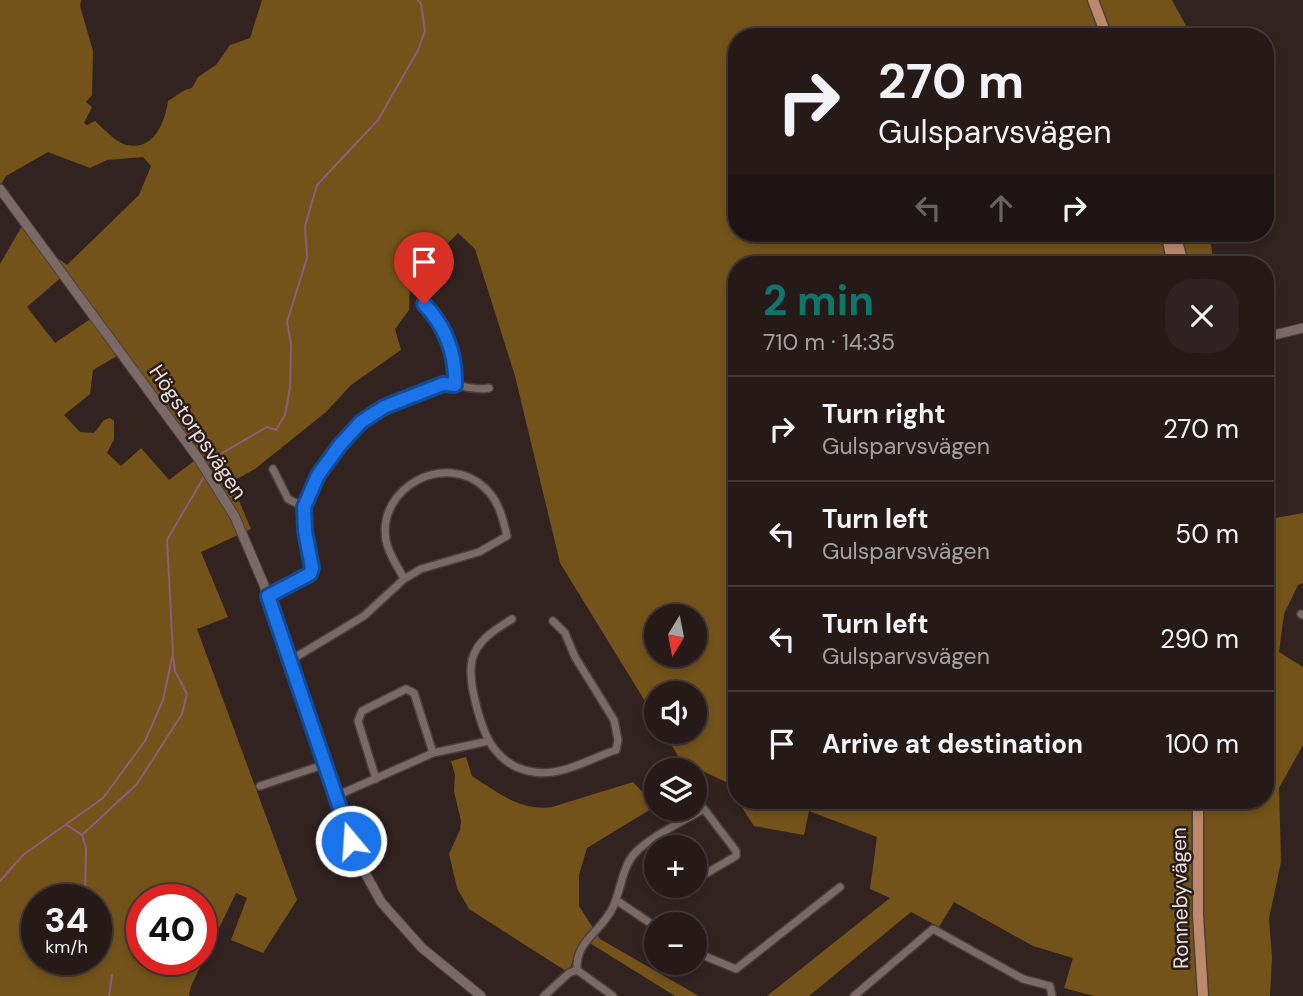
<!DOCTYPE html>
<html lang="en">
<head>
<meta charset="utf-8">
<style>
	:root { --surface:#261a19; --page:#2e2322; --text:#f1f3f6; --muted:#a4a1a2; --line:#423838; --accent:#0f766e }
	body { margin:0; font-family:"DM Sans",sans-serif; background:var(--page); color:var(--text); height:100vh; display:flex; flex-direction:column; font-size:26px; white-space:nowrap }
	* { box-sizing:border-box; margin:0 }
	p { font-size:23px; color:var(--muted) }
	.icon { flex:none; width:38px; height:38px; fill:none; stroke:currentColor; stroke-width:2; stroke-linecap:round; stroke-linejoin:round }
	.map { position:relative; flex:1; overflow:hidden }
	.drawer { position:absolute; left:728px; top:256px; width:546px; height:553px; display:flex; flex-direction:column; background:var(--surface); border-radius:28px; box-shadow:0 4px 10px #0003,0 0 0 2px var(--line) }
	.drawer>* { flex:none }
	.hud { position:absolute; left:728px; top:28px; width:546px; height:214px; border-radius:28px; box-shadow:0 4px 10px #0003,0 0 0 2px var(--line); background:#261a19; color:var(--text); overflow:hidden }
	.needle { width:46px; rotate:190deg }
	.fabs { position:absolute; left:644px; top:604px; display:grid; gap:14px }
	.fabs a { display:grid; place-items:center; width:63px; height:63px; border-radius:50%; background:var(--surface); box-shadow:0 4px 10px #0003,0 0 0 2px var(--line); font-size:35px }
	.speed { position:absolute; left:21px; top:884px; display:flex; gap:14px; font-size:35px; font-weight:700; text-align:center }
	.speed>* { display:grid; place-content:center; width:91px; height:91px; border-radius:50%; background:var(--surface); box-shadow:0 4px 10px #0003,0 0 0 2px var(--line); line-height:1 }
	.speed small { font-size:18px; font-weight:400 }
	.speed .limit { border:10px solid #d22; background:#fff; color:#111 }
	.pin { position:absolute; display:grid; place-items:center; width:60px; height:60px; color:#fff; margin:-72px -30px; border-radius:50% 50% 50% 0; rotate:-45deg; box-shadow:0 0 7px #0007 }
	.pin .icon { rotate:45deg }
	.me { position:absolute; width:77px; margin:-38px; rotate:342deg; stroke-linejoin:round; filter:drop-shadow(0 0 5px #0008) }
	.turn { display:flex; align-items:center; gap:24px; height:147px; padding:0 35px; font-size:32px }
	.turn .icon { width:91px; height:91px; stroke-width:2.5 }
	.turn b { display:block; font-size:49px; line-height:60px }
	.lanes { display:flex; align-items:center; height:66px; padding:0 35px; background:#0003; justify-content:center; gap:35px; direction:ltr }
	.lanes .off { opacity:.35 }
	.round { display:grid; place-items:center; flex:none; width:74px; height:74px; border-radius:28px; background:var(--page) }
	.head { display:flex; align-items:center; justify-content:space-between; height:119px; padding:0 35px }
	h1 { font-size:42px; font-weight:700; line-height:52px; color:var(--accent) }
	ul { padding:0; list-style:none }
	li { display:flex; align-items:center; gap:21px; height:105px; padding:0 35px; border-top:2px solid var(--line) }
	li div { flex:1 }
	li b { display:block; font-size:26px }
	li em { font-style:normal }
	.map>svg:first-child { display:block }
</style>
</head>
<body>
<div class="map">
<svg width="1303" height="996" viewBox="0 0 1303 996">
	<rect width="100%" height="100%" fill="#322321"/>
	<!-- forest -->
	<g fill="#735319" fill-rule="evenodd">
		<path d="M0,0H81L80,6L93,51L92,95L86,102L92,107L84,123L87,125L95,121C104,129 116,143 127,145C154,151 165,122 168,101L185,90L192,88L198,77L216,65L230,45L250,38L262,0H1172L1192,37H737V233H1209L1214,264H737V799L726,782L681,761L664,732H695V693H656V719L560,563L515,376L475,249L458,233L410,282L409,310L395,329L401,350L351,385L326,412L255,469L231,482L251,529L201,552L228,617L197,629L297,900L263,953L231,940L247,898L236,893L191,986L189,996H0V264L26,219L52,254L67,265L139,195L151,166L143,157L107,160L90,168L48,152L6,176L0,186ZM64,275L95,316L55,343L27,307ZM122,353L198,458L169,480L141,448L121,466L107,453L114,439V421L110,418L104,420L94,433L80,432L64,415L90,394L93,370ZM656,616H695V654H656ZM37,900H96V959H37ZM142,900H201V959H142Z"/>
		<path d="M1303,513V583L1298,585L1284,614L1279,652L1303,667V745L1279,788L1281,862L1269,919L1272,957L1270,996H1094L1064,988L1073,958L1033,946L954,902L939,927L911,912L809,996H767L890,898L870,889L877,837L809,811L804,835L754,826L737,800H1265V517L1270,519Z"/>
		<path d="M466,757L472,776C497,792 521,812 552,807L633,782L656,806L587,848L579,875V906L600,939L699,996H675L585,940L574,956L569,973L469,909L457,888L449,854L460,830L461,821L454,791L455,775L451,761Z"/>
	</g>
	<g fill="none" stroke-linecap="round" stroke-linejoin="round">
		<!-- stream -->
		<g stroke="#905b7d" stroke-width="2">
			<path d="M210,467L217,456L267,427L276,430L285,415L290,388L291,344L287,322L307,258L305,226L317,185L378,120L418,50L425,31L421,4L418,0"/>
			<path d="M67,825L82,835L86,848L85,900"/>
			<path d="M82,835L137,784L182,714L187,694L175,671L173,656"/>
			<path d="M0,881L23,855L103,798L145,741L163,700L173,653L167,540L205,475"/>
			<path d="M109,996L112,975"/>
		</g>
		<defs>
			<g id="minor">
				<path d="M424,304C446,327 456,354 455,385"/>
				<path d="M273,469L288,499L304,507"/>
				<path d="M268,596L310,574C317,552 299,528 305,505C314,471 351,425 381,408C392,402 405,400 417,396C425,393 432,387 441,385C457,382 473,392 489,388"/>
				<path d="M1301,614L1303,615"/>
				<path d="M512,619C496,629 477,640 472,660C467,681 482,737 497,752C506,763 520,770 534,772C561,777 591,758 616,750L618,740L614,720L575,657L565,633L553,621"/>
				<path d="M291,660L364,616L404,579L421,569L479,552L507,536C503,519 499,501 485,488C446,451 377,487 386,540C388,554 398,566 404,579"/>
				<path d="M376,779L358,721L362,711L406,689L414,693L433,753"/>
				<path d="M260,786L326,764"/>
				<path d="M654,790L656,791"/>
				<path d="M336,796L433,753L489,741"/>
				<path d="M616,900L656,927"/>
				<path d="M695,952L736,969L840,887"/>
				<path d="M577,970C575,940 602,932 613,907C621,890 622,867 635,853C651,836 684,821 704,809L736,851V856L695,880"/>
				<path d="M544,996L569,973L577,970L613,996"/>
				<path d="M854,996L933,929L1023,979L1050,986L1052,996"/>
			</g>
			<g id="tertiary">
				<path d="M0,189L198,458L235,517L264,585L357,858L381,902L422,948L481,996"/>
				<path d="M1265,337L1303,328"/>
			</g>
			<g id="primary">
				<path d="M1093,0L1107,37"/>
				<path d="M1166,233L1173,264"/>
				<path d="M1175,233L1183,264"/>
				<path d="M1198,800V915L1203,996"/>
			</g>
		</defs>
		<!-- minor casing -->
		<use href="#minor" stroke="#4b3f3d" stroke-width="10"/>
		<!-- tertiary casing -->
		<use href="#tertiary" stroke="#4b3f3d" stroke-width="11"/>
		<!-- primary casing -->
		<use href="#primary" stroke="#4b3f3d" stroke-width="13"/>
		<!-- minor -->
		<use href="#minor" stroke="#7b6966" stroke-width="7"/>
		<!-- tertiary -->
		<use href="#tertiary" stroke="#7b6966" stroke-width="9"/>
		<!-- primary -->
		<use href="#primary" stroke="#be896a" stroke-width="10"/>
	</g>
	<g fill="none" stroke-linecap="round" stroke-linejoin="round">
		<defs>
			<path id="route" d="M351,841L268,596L310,574L312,568L305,531L304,507L318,475L340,445L361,422L384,407L443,384L455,385C456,354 446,327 424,304"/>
		</defs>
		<!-- route casing -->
		<use href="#route" stroke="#114b97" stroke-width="18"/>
		<!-- route -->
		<use href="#route" stroke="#1a73e8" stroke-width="12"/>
	</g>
	<g text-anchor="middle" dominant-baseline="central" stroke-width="5" stroke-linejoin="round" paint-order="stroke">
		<!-- street labels -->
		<g font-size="21" fill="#eadfde" stroke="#281a17">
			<text transform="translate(198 432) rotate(56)">Högstorpsvägen</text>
			<text transform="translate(1180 898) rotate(-91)">Ronnebyvägen</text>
		</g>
	</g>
</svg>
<div class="fabs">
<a><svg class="needle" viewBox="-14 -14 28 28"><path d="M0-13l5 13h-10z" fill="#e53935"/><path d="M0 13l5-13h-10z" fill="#a4a1a2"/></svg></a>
<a><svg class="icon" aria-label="sound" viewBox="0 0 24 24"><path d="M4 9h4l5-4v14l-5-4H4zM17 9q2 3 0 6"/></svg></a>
<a><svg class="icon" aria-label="layers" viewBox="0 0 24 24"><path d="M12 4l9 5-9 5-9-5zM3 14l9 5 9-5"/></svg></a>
<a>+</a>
<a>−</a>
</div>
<div class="speed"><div>34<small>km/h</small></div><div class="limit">40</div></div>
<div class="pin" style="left:424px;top:304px;background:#d93025"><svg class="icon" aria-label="arrive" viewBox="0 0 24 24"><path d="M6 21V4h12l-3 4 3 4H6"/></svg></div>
<svg class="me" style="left:351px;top:841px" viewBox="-20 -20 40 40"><circle r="17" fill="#1a73e8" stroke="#fff" stroke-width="3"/><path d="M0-11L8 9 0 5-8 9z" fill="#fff"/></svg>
<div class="hud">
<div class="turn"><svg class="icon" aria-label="right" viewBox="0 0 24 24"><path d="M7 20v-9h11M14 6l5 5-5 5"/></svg><div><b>270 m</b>Gulsparvsvägen</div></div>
<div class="lanes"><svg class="icon off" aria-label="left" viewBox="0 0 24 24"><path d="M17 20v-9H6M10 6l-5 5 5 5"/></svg><svg class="icon off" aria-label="ahead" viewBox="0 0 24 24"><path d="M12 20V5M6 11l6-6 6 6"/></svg><svg class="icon" aria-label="right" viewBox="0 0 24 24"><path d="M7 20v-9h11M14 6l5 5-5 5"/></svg></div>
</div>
<section class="drawer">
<div class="head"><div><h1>2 min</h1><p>710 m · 14:35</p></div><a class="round"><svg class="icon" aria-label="close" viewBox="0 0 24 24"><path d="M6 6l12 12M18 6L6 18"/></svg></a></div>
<ul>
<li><svg class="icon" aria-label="right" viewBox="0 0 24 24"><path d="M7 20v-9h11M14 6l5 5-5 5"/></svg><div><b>Turn right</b><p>Gulsparvsvägen</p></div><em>270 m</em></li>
<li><svg class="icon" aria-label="left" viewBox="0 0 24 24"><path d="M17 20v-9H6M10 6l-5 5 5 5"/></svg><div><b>Turn left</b><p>Gulsparvsvägen</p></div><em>50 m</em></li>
<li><svg class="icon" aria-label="left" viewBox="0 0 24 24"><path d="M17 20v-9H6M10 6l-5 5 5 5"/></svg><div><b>Turn left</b><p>Gulsparvsvägen</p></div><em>290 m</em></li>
<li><svg class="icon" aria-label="arrive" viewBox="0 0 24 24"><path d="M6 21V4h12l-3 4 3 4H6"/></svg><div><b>Arrive at destination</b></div><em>100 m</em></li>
</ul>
</section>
</div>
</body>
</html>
